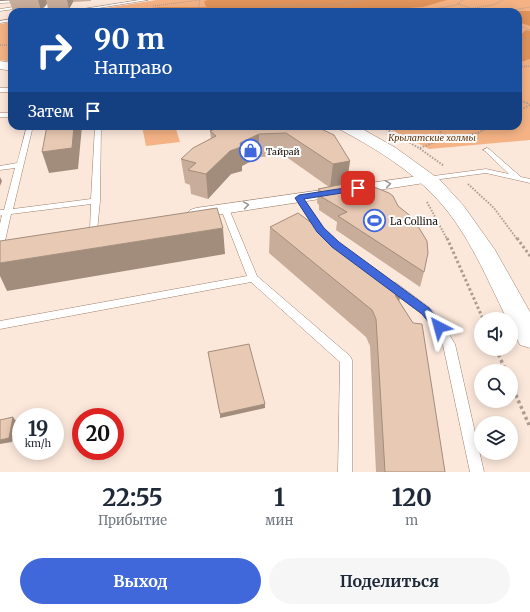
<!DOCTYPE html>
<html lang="ru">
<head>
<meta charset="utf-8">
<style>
	:root { --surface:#fff; --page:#f6f6f7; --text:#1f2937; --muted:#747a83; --accent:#4068da }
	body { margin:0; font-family:Merriweather,serif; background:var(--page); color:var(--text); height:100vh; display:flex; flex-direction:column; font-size:15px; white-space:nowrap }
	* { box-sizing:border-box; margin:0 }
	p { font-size:13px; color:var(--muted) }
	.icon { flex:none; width:22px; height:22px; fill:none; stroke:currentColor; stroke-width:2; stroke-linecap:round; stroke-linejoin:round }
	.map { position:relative; height:472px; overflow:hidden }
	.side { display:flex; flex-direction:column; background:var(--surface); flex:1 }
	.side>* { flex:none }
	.hud { position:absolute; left:8px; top:8px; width:514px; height:122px; border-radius:12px; box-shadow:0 2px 10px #0003; background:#1a4fa0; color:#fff; overflow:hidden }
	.tools { position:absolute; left:474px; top:312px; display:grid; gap:8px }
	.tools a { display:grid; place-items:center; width:44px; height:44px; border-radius:50%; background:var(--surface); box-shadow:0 2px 10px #0003; font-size:20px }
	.speed { position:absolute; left:12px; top:408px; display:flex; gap:8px; font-size:20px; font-weight:700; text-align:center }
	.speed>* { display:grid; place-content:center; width:52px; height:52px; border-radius:50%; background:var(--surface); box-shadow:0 2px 10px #0003; line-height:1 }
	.speed small { font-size:10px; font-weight:400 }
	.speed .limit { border:6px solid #d22; background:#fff; color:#111 }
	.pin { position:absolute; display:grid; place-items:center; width:34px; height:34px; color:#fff; margin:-17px; border-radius:8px; box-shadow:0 2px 6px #0006 }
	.me { position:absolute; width:44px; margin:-22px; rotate:321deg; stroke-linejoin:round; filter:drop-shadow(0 0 3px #0008) }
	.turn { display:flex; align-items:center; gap:14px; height:84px; padding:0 20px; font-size:18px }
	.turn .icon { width:52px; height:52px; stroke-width:2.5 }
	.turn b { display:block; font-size:28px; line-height:34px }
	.then { display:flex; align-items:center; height:38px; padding:0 20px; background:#0003; gap:8px; font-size:15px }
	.eta { display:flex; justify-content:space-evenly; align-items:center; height:68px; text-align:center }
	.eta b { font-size:24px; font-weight:700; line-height:28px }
	.action { display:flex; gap:8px; margin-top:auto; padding:8px 20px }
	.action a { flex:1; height:46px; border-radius:24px; background:var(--accent); color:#fff; font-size:16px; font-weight:700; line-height:46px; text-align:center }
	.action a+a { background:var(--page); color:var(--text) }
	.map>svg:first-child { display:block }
</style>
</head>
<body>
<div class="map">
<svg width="530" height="472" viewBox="0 0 530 472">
	<rect width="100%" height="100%" fill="#fce8db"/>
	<!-- green -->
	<g fill="#f5b385">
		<path d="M156,0H530V140L429,149L384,126H518V12H81Z"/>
		<path d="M12,22V62L0,60V24Z"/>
		<path d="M142,126H175L180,142L146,146Z"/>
	</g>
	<!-- forest -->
	<g fill="#e0935a">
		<path d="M208,0H447L423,7L395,9H258L245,12H119L159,7H206L204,1Z"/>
		<path d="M514,11H530V26L518,22V12H510Z"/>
		<path d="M526,30L530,31V59L518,63V37Z"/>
	</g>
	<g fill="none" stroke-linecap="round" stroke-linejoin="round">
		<defs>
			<g id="lane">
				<path d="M24,0L26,1L22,8L0,11V9L20,6L22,2L0,3V1Z"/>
				<path d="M50,0H56L52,2L45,12H41Z"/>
				<path d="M139,0H148L74,12H64Z"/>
				<path d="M12,19V21L0,23V21Z"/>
				<rect x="0" y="88" width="12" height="4"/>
				<rect x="0" y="113" width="12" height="4"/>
				<path d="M27,126H33L13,209L91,199L95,126H101L100,201L97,231L94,232L90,229L91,204L11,214L5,241L0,244V224L2,215L0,216V210H4L15,168L0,170V166L17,163Z"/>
				<path d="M487,148L489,149L521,177L530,179V183L486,173L426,181L422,179L426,177L486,169L509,174L485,151L483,150Z"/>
				<path d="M296,196H302L323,228L335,239L333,241H327L317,232L295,198Z"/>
				<path d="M225,206L229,209L257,276L350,356L352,360V472H338L340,362L251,282L0,329V321L247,276L221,209Z"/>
				<path d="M392,282L396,283L430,308L443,324L455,344L484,472H470L443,345L435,330L422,314L388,289L387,286L388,283Z"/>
			</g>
			<path id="street" d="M426,175L431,176L433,179L431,182L196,218L190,216L188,213L190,210L196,208Z"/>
			<g id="secondary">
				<path d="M0,61L12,63V71L0,69Z"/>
				<path d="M337,126H357L396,148L440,180L463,205L495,250L530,312V348L520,345L511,327V319H507C487,279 469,234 438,200C411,170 375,148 339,129Z"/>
			</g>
		</defs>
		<!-- lane casing -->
		<use href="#lane" stroke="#9e816d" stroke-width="1"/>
		<!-- street casing -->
		<use href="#street" stroke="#9e816d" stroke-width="1"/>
		<!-- secondary casing -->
		<use href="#secondary" stroke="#9e816d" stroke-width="1"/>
		<!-- path-far4 -->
		<g stroke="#ae9d92" stroke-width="1" stroke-dasharray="1 1" stroke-linecap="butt">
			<path d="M458,4L483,12"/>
			<path d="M153,6L200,0L198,12"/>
			<path d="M473,8L493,5L503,0"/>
			<path d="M240,12L258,9H306L311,12"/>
			<path d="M257,12L256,10C290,0 327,10 362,0"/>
			<path d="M418,12L456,5L463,0"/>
			<path d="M504,12L530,7"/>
			<path d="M518,25L530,30"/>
			<path d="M518,39H530"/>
		</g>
		<!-- path-far3 -->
		<g stroke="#ae9d92" stroke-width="1.5" stroke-dasharray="1 1" stroke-linecap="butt">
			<path d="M0,45H12"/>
			<path d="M518,67L530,66"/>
		</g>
		<!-- path-far2 -->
		<g stroke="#ae9d92" stroke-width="2" stroke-dasharray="1.5 1.5" stroke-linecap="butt">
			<path d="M518,100L530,104"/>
			<path d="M518,111L530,105"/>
			<path d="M381,126L419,148L444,166"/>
			<path d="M438,126L443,139"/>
			<path d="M420,148L443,139L478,133L491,126"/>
			<path d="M468,184L494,208L517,239"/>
			<path d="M427,202L447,239"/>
		</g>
		<!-- path-far1 -->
		<g stroke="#ae9d92" stroke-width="3" stroke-dasharray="2.5 2.5" stroke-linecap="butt">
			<path d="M447,238L483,319"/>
			<path d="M517,238L530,256"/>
		</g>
		<!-- path -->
		<g stroke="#ae9d92" stroke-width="3.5" stroke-dasharray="3 3" stroke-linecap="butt">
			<path d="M496,349L506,371"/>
			<path d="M511,384L530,427"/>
		</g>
		<!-- lane -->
		<use href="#lane" fill="#fff" fill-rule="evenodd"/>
		<!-- street -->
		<use href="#street" fill="#fff" fill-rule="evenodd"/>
		<!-- secondary -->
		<use href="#secondary" fill="#fff" fill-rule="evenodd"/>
	</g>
	<!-- wall -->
	<g fill="#c8ad9a">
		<path d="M9,0H91V1L73,2L69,9L48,10L47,3L41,10L13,11Z"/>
		<path d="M231,126H315L350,161L347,183L356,184L424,272L420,287L336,230L337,222L319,210V205L317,203L318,189L329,187L285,156L259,157L242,166V171L231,174L208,199L191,194L190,185L185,183L181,159L211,138L210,131Z"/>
		<path d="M270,227L399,301L445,472H376L370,346L366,337L269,253Z"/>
	</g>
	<!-- shaded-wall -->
	<g fill="#a28d7d">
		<path d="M38,0H46L47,3L41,10Z"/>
		<path d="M67,0H73V2L69,9Z"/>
		<path d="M74,126H82L78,169L49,173L42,152Z"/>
		<path d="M259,134V157L242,166V171L231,174L208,199L206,174L230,151L240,143Z"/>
		<path d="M350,161L346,185L330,188L333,164Z"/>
		<path d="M0,177L2,181L0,186Z"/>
		<path d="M223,228L225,254L7,291L0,276V263Z"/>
		<path d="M402,290L395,317V295Z"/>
		<path d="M265,404V408L220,418V414Z"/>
		<path d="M13,417L16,421L12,442L0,444V440Z"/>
	</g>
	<!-- building -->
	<g fill="#e8c9b3" stroke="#a28d7d">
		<path d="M47,126H74L72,148L42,152Z"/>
		<path d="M222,126H315L334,135L350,161L333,164L286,133L259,134L240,143L241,147L230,151L206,174L188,170L196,163L181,159L193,148L216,136L210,131Z"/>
		<path d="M354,182L356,184L374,187L389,193L393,196L398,206L413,218L427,241L428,253L424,272L338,216L347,212L320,196L324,194L318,189Z"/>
		<path d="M217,208L223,228L0,263V241Z"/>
		<path d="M298,213L402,290L395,295L413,323L422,324L445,472H385L376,319L372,310L270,227Z"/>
		<path d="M249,344L265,404L220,414L208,352Z"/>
		<path d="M13,417L9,438L0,440V420Z"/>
	</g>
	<!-- one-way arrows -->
	<defs><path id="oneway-chevron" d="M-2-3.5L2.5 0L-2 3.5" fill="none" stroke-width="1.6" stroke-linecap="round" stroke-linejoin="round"/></defs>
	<g stroke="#9a9592">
		<use href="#oneway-chevron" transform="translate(388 184) rotate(-9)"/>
		<use href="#oneway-chevron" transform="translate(246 205) rotate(-9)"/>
	</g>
	<!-- route -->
	<path fill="#4068da" stroke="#2a448e" d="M358,186L361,187V190L304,199L324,228L339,242L429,308L444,327L443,330L439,331L435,330L422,314L332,247L317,232L295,198L299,195Z"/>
	<!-- icons -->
	<defs>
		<symbol id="shop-ring" viewBox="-11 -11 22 22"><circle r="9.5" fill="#fff" stroke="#4068da" stroke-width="1.5"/><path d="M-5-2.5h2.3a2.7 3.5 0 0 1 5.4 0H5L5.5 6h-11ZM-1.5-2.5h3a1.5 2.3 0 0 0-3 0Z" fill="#4068da"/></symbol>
		<symbol id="stadium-ring" viewBox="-11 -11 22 22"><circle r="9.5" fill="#fff" stroke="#4068da" stroke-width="1.5"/><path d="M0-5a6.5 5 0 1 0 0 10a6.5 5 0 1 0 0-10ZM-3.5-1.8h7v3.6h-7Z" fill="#4068da"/></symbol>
	</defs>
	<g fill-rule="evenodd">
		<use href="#shop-ring" x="238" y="138" width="25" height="25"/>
		<use href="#stadium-ring" x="362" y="208" width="25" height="25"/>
	</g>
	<g text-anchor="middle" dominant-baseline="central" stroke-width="4" stroke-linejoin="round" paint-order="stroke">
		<!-- far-park labels -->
		<g font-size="9" font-style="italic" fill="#68360a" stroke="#fff">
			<text x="432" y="137">Крылатские холмы</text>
		</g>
		<!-- far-poi labels -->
		<g font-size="9" fill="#1f140c" stroke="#fff" text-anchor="start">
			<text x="266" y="151">Тайрай</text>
		</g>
		<!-- poi labels -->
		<g font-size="10" fill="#1f140c" stroke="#fff" text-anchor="start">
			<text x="390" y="221">La Collina</text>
		</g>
	</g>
</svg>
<div class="tools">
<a><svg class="icon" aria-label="sound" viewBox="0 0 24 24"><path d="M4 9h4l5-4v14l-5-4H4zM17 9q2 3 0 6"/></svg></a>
<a><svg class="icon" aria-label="search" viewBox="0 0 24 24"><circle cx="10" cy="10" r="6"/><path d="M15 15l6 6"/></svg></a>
<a><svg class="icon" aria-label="layers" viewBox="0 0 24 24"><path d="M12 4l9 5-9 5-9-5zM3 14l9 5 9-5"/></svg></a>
</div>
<div class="speed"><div>19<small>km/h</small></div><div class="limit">20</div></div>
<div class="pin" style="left:358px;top:188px;background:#d93025"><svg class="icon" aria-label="arrive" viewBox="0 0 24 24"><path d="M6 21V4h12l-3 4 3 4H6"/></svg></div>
<svg class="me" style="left:439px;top:327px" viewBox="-20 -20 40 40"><path d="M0-17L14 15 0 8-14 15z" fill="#4068da" stroke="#fff" stroke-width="4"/></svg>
<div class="hud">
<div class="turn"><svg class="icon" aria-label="right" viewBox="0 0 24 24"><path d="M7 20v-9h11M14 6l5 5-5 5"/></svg><div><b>90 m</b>Направо</div></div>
<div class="then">Затем<svg class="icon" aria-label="arrive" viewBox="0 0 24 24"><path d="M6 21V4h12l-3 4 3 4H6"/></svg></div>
</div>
</div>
<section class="side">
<div class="eta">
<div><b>22:55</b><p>Прибытие</p></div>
<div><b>1</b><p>мин</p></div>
<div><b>120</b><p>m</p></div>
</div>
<div class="action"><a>Выход</a><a>Поделиться</a></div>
</section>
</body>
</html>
